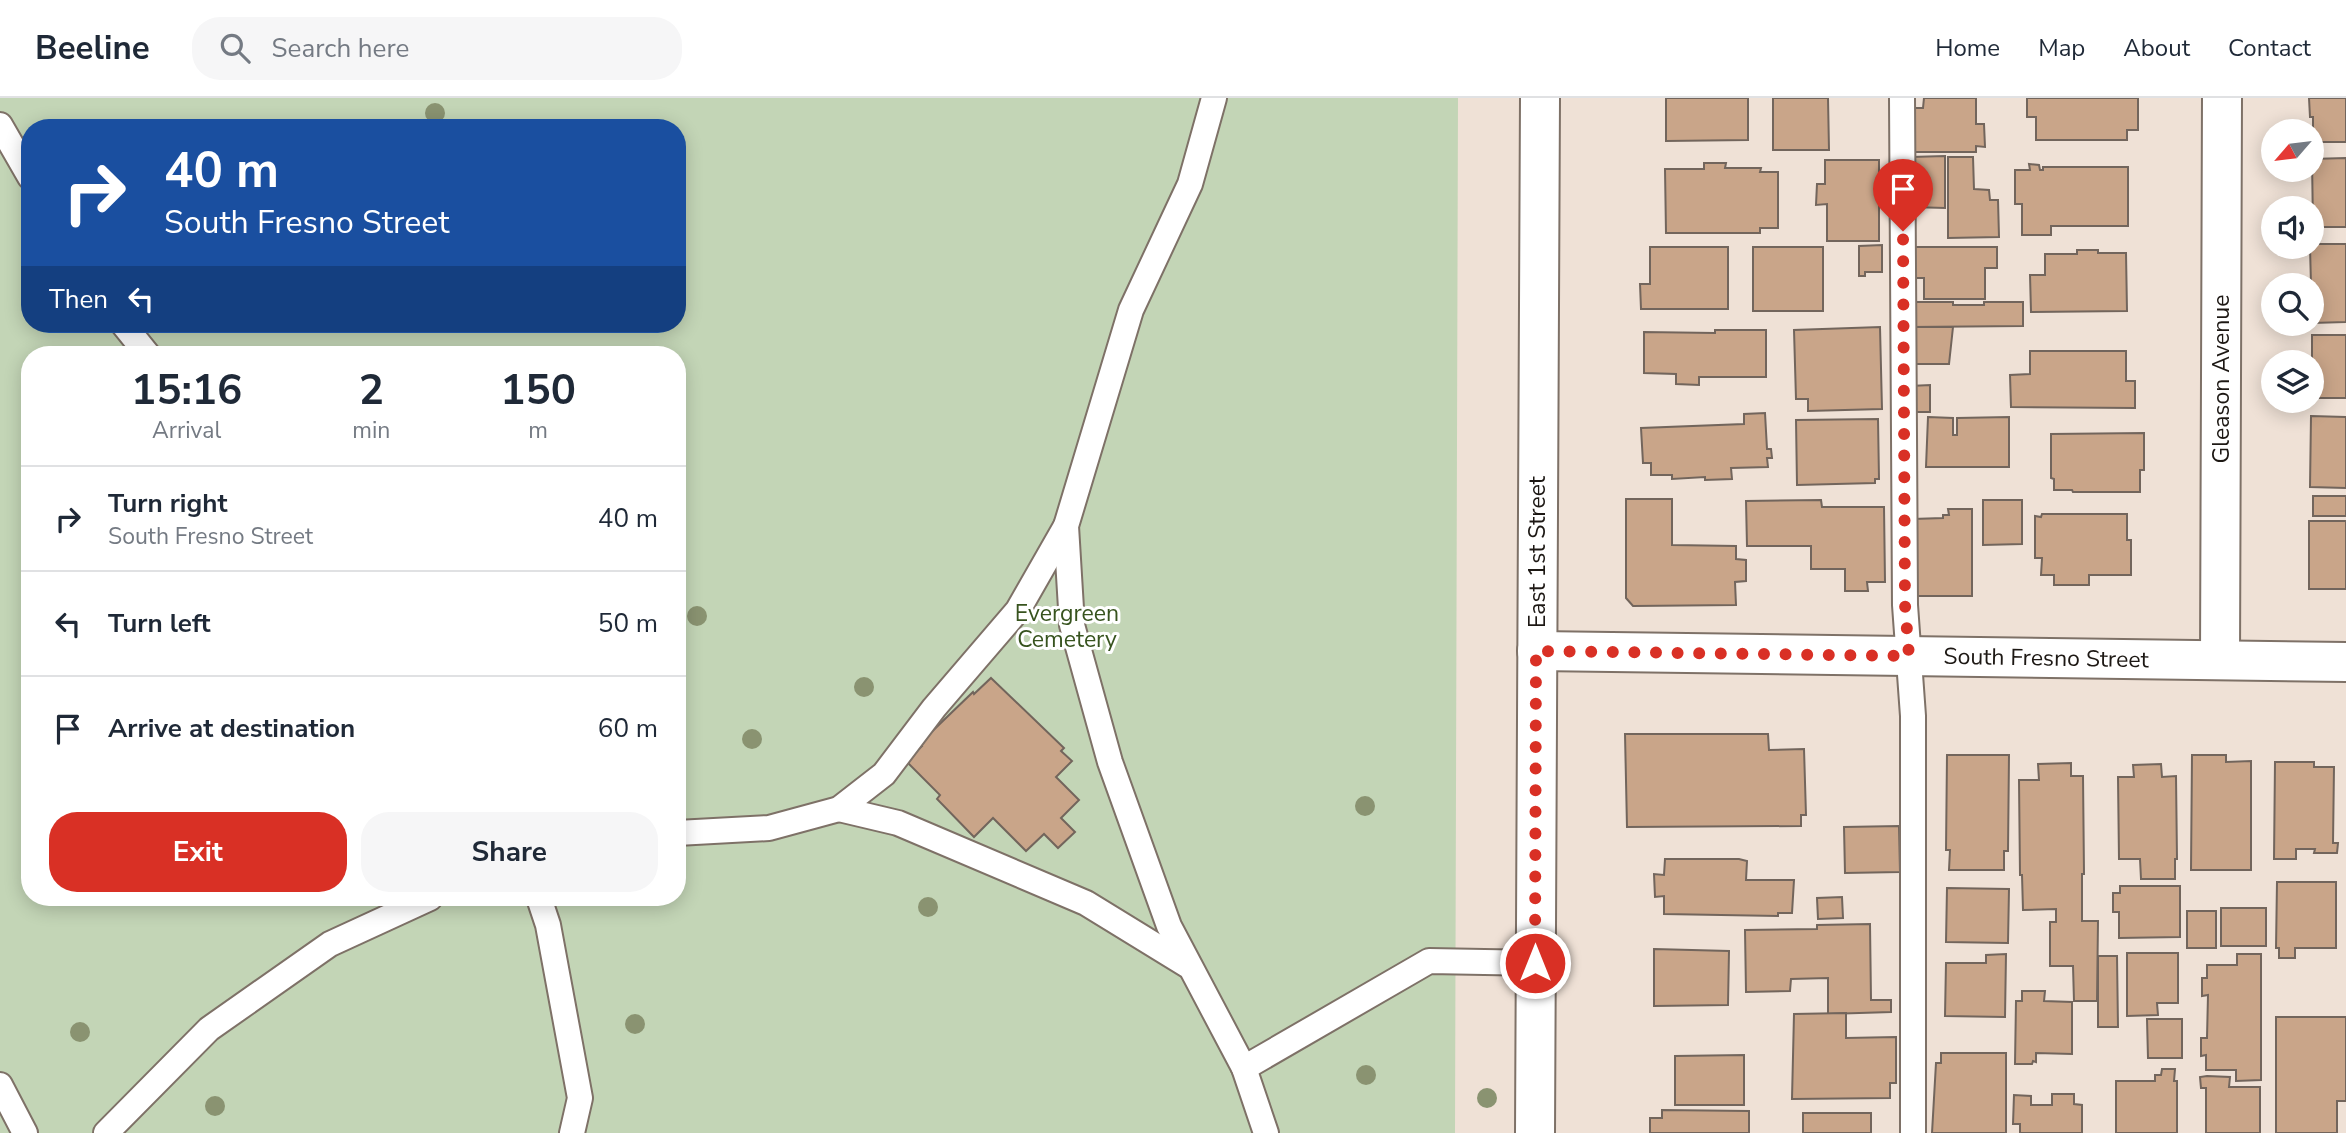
<!DOCTYPE html>
<html lang="en">
<head>
<meta charset="utf-8">
<style>
	:root { --surface:#fff; --page:#f6f6f7; --text:#1f2937; --muted:#747a83; --line:#e0e1e3; --accent:#d93025 }
	body { margin:0; font-family:"Nunito Sans",sans-serif; background:var(--page); color:var(--text); height:100vh; display:flex; flex-direction:column; font-size:26px; white-space:nowrap }
	* { box-sizing:border-box; margin:0 }
	p { font-size:23px; color:var(--muted) }
	.icon { flex:none; width:38px; height:38px; fill:none; stroke:currentColor; stroke-width:2; stroke-linecap:round; stroke-linejoin:round }
	.map { position:relative; flex:1; overflow:hidden }
	.sheet { position:absolute; left:21px; top:248px; width:665px; height:560px; display:flex; flex-direction:column; background:var(--surface); border-radius:28px; box-shadow:0 4px 18px #0003 }
	.sheet>* { flex:none }
	.top-card { position:absolute; left:21px; top:21px; width:665px; height:214px; border-radius:28px; box-shadow:0 4px 18px #0003; background:#1a4fa0; color:#fff; overflow:hidden }
	.needle { width:46px; rotate:242deg }
	.tools { position:absolute; left:2261px; top:21px; display:grid; gap:14px }
	.tools a { display:grid; place-items:center; width:63px; height:63px; border-radius:50%; background:var(--surface); box-shadow:0 4px 18px #0003; font-size:35px }
	.pin { position:absolute; display:grid; place-items:center; width:60px; height:60px; color:#fff; margin:-72px -30px; border-radius:50% 50% 50% 0; rotate:-45deg; box-shadow:0 0 7px #0007 }
	.pin .icon { rotate:45deg }
	.me { position:absolute; width:77px; margin:-38px; rotate:0deg; stroke-linejoin:round; filter:drop-shadow(0 0 5px #0008) }
	.turn { display:flex; align-items:center; gap:24px; height:147px; padding:0 28px; font-size:32px }
	.turn .icon { width:91px; height:91px; stroke-width:2.5 }
	.turn b { display:block; font-size:49px; line-height:60px }
	.then { display:flex; align-items:center; height:66px; padding:0 28px; background:#0003; gap:14px; font-size:26px }
	.eta { display:flex; justify-content:space-evenly; align-items:center; height:119px; text-align:center }
	.eta b { font-size:42px; font-weight:700; line-height:49px }
	.primary-button { display:flex; gap:14px; margin-top:auto; padding:14px 28px }
	.primary-button a { flex:1; height:80px; border-radius:28px; background:var(--accent); color:#fff; font-size:28px; font-weight:700; line-height:80px; text-align:center }
	.primary-button a+a { background:var(--page); color:var(--text) }
	ul { padding:0; list-style:none }
	li { display:flex; align-items:center; gap:21px; height:105px; padding:0 28px; border-top:2px solid var(--line) }
	li div { flex:1 }
	li b { display:block; font-size:26px }
	li em { font-style:normal }
	header { display:flex; align-items:center; gap:42px; box-sizing:border-box; height:98px; padding:0 35px; background:var(--surface); border-bottom:2px solid var(--line) }
	header strong { font-size:33px }
	nav { display:flex; gap:38px; margin-inline-start:auto; font-size:24px }
	.search { width:490px; height:63px; background:var(--page); display:flex; align-items:center; gap:18px; box-sizing:border-box; padding:0 24px; border-radius:28px; color:var(--muted); font-size:26px }
	.map>svg:first-child { display:block }
</style>
</head>
<body>
<header>
<strong>Beeline</strong>
<div class="search"><svg class="icon" aria-label="search" viewBox="0 0 24 24"><circle cx="10" cy="10" r="6"/><path d="M15 15l6 6"/></svg>Search here</div>
<nav><a>Home</a><a>Map</a><a>About</a><a>Contact</a></nav>
</header>
<div class="map">
<svg width="2346" height="1035" viewBox="0 0 2346 1035">
	<rect width="100%" height="100%" fill="#efe1d6"/>
	<!-- green -->
	<path fill="#c3d5b6" fill-rule="evenodd" d="M0,0H1458L1455,1035H0ZM30,30H677V226H30ZM30,257H677V800H30Z"/>
	<!-- building -->
	<g fill="#c9a589" stroke="#72655c" stroke-width="2">
		<path d="M1666,0H1748V42L1666,43Z"/>
		<path d="M1773,0H1828L1829,52H1773Z"/>
		<path d="M1924,0H1976V26H1984L1985,49L1976,48V54H1911V10H1923Z"/>
		<path d="M2027,0H2138V32H2127V42H2036V19H2027Z"/>
		<path d="M2309,0H2346V44H2313V19H2310Z"/>
		<path d="M1945,58V110L1911,109V59Z"/>
		<path d="M1948,59H1973L1974,91L1989,92L1990,102H1998L1999,139L1948,140Z"/>
		<path d="M2346,60V129H2313L2312,61Z"/>
		<path d="M1825,62H1879V143H1827V106L1816,107L1817,86H1825Z"/>
		<path d="M1704,65H1726L1725,70H1761L1760,74H1778V130H1760V135H1666L1665,71H1704Z"/>
		<path d="M2029,66L2039,67L2040,72H2043V69H2128V128H2051V137H2022V106H2015V72H2030Z"/>
		<path d="M2312,146H2346V224L2312,225L2310,149Z"/>
		<path d="M1882,147V174H1865V178H1859V148Z"/>
		<path d="M1650,149H1728V211H1641L1640,186H1650Z"/>
		<rect x="1753" y="149" width="70" height="64"/>
		<path d="M1911,149H1997V170H1985V201H1924V180H1911Z"/>
		<path d="M2077,152H2098V155H2126L2127,213L2031,214L2030,177H2045V156H2077Z"/>
		<path d="M1914,204H1953V207H1984V204H2023V228L1910,229Z"/>
		<path d="M1880,229L1882,311L1808,313V301H1796L1794,232Z"/>
		<path d="M1910,229H1953L1949,266H1909Z"/>
		<path d="M1715,232H1766V279H1699V287L1676,286V276L1644,275V234L1715,235Z"/>
		<rect x="2312" y="237" width="34" height="63"/>
		<path d="M2030,253H2126V283H2135V310L2011,309L2010,277L2030,276Z"/>
		<path d="M1930,287V314H1910V288Z"/>
		<path d="M1765,315L1767,351H1771L1772,360H1767L1768,369L1731,370L1732,381L1705,382V379L1672,381V377H1651V365H1643L1641,330L1744,326V316Z"/>
		<path d="M2311,318L2346,319V390L2310,389Z"/>
		<path d="M1928,319L1953,320V337H1957V320L2009,319V369H1926Z"/>
		<path d="M1878,321L1879,381H1875V385L1797,387L1796,322Z"/>
		<path d="M2144,335V372H2140V394H2073L2072,392H2054V381L2051,380V336Z"/>
		<rect x="2313" y="398" width="33" height="20"/>
		<path d="M1626,401H1672V447L1736,448V461L1746,462V483L1735,484L1736,507L1633,508L1626,500Z"/>
		<path d="M1821,402L1822,409H1884L1885,484H1867L1868,493H1845V471H1811V448H1747L1746,403Z"/>
		<path d="M1983,402H2022V446L1983,447Z"/>
		<path d="M1948,411H1972V498H1913V421L1943,420V417H1949Z"/>
		<path d="M2042,416H2127V442H2131V477H2089V487H2054V477H2041L2042,460H2035V418L2041,419Z"/>
		<rect x="2309" y="423" width="37" height="68"/>
		<path d="M991,580L1064,650L1061,653L1072,663L1056,679L1079,702L1061,720L1075,734L1058,750L1044,736L1026,753L993,720L974,739L937,701L940,697L906,663L922,648L920,645L973,594L974,596Z"/>
		<path d="M1625,636H1768L1769,652L1804,651L1806,717H1801V728L1627,729Z"/>
		<path d="M1947,657H2009L2008,753H2004V772H1949L1950,752H1946Z"/>
		<path d="M2192,657H2226V664L2251,663V772H2191Z"/>
		<path d="M2275,664H2314V669H2334L2333,745H2338L2337,755H2314L2315,751H2296V761H2274Z"/>
		<path d="M2071,665V678H2083L2084,776H2082V823H2098L2097,903H2074L2073,868H2050V824H2056V811L2023,812L2022,777H2020L2019,682H2039L2038,666Z"/>
		<path d="M2161,666L2162,679L2176,678L2177,761H2175V781H2141L2140,761H2119L2118,679H2134L2133,667Z"/>
		<path d="M1899,728L1900,774L1845,775L1844,729Z"/>
		<path d="M1665,761H1739L1747,763L1746,782H1794L1792,815H1778V818L1664,816V798L1655,799L1654,776L1664,777Z"/>
		<path d="M2277,784H2336V850H2295V860H2279V850H2276Z"/>
		<path d="M2120,788H2180V839L2119,840V814H2113V795H2120Z"/>
		<path d="M1947,790L2009,791L2008,845L1946,844Z"/>
		<path d="M1842,799L1843,820L1818,821L1817,800Z"/>
		<rect x="2221" y="810" width="45" height="38"/>
		<rect x="2187" y="813" width="29" height="37"/>
		<path d="M1870,826L1871,902H1891V914L1828,916V880L1791,881L1790,893L1746,894L1745,832L1817,831V827Z"/>
		<path d="M1654,851L1729,853L1728,907L1654,908Z"/>
		<path d="M2127,855H2178V905H2157L2158,917L2127,918Z"/>
		<path d="M2006,856L2005,919L1945,918L1946,865H1986V857Z"/>
		<path d="M2237,856H2261V982L2236,983V972H2206V957L2201,958V940H2207L2208,897L2202,898V880H2207V867H2237Z"/>
		<path d="M2098,858H2117L2118,929H2098Z"/>
		<path d="M2022,893H2045L2044,903L2072,904V956L2036,955V964L2033,963L2032,966H2015L2016,903H2022Z"/>
		<path d="M1846,915V940L1896,939V985H1890V1000L1792,1001L1794,916Z"/>
		<path d="M2276,919H2346V1003H2337V1035H2276Z"/>
		<path d="M2147,921H2182V960H2148Z"/>
		<path d="M1941,955H2006V1035H1932L1936,965H1941Z"/>
		<path d="M1744,957V1007H1675V958Z"/>
		<path d="M2162,971H2175L2174,983H2177V1035H2116V983H2155V977H2161Z"/>
		<path d="M2207,978L2230,979L2229,989H2260V1035H2206V990H2201L2200,979Z"/>
		<path d="M2052,996H2074V1006L2082,1007V1035H2020V1026H2013L2014,997L2031,998V1007H2052Z"/>
		<path d="M1662,1012L1749,1013V1035H1650V1020H1662Z"/>
		<rect x="1803" y="1015" width="68" height="20"/>
	</g>
	<g fill="none" stroke-linecap="round" stroke-linejoin="round">
		<defs>
			<g id="lane">
				<path d="M1214,0L1190,86L1131,212L1066,428L1072,527L1110,664L1169,828L1244,970L1266,1035"/>
				<path d="M1902,0L1905,507L1913,618V1035"/>
				<path d="M0,27L30,79"/>
				<path d="M123,226L148,257"/>
				<path d="M839,711L898,725L1086,805L1187,867"/>
				<path d="M677,735L769,730L839,711L884,676L934,610L1018,512L1066,428"/>
				<path d="M539,800L548,827L580,1000L572,1035"/>
				<path d="M1244,970L1429,863L1536,865"/>
				<path d="M0,987L25,1035"/>
				<path d="M106,1035L209,931L330,846L430,800"/>
			</g>
			<g id="street">
				<path d="M1537,553L2346,564"/>
				<path d="M2220,562L2222,0"/>
			</g>
			<path id="secondary" d="M1535,1035L1540,0"/>
		</defs>
		<!-- lane casing -->
		<use href="#lane" stroke="#7e7167" stroke-width="28"/>
		<!-- street casing -->
		<use href="#street" stroke="#7e7167" stroke-width="42"/>
		<!-- secondary casing -->
		<use href="#secondary" stroke="#7e7167" stroke-width="42"/>
		<!-- lane -->
		<use href="#lane" stroke="#fff" stroke-width="24"/>
		<!-- street -->
		<use href="#street" stroke="#fff" stroke-width="38"/>
		<!-- secondary -->
		<use href="#secondary" stroke="#fff" stroke-width="38"/>
	</g>
	<!-- trees -->
	<g fill="#8a9371">
		<circle cx="435" cy="15" r="10"/>
		<circle cx="697" cy="518" r="10"/>
		<circle cx="864" cy="589" r="10"/>
		<circle cx="752" cy="641" r="10"/>
		<circle cx="1365" cy="708" r="10"/>
		<circle cx="928" cy="809" r="10"/>
		<circle cx="635" cy="926" r="10"/>
		<circle cx="80" cy="934" r="10"/>
		<circle cx="1366" cy="977" r="10"/>
		<circle cx="1487" cy="1000" r="10"/>
		<circle cx="215" cy="1008" r="10"/>
	</g>
	<g fill="none" stroke-linecap="round" stroke-linejoin="round">
		<!-- route -->
		<path stroke="#d93025" stroke-width="12" stroke-dasharray="0 21.6" d="M1535,865L1536,553L1909,558L1905,507L1903,133"/>
	</g>
	<g text-anchor="middle" dominant-baseline="central" stroke-width="6" stroke-linejoin="round" paint-order="stroke">
		<!-- street labels -->
		<g font-size="23" fill="#1d1814" stroke="#fff">
			<text transform="translate(2221 281) rotate(-90)">Gleason Avenue</text>
			<text transform="translate(1537 454) rotate(-90)">East 1st Street</text>
			<text transform="translate(2046 560) rotate(1)">South Fresno Street</text>
		</g>
		<!-- park labels -->
		<g font-size="23" fill="#37531e" stroke="#fff">
			<text x="1067" y="515">Evergreen<tspan x="1067" dy="26">Cemetery</tspan></text>
		</g>
	</g>
</svg>
<div class="tools">
<a><svg class="needle" viewBox="-14 -14 28 28"><path d="M0-13l5 13h-10z" fill="#e53935"/><path d="M0 13l5-13h-10z" fill="#747a83"/></svg></a>
<a><svg class="icon" aria-label="sound" viewBox="0 0 24 24"><path d="M4 9h4l5-4v14l-5-4H4zM17 9q2 3 0 6"/></svg></a>
<a><svg class="icon" aria-label="search" viewBox="0 0 24 24"><circle cx="10" cy="10" r="6"/><path d="M15 15l6 6"/></svg></a>
<a><svg class="icon" aria-label="layers" viewBox="0 0 24 24"><path d="M12 4l9 5-9 5-9-5zM3 14l9 5 9-5"/></svg></a>
</div>
<div class="pin" style="left:1903px;top:133px;background:#d93025"><svg class="icon" aria-label="arrive" viewBox="0 0 24 24"><path d="M6 21V4h12l-3 4 3 4H6"/></svg></div>
<svg class="me" style="left:1535px;top:865px" viewBox="-20 -20 40 40"><circle r="17" fill="#d93025" stroke="#fff" stroke-width="3"/><path d="M0-11L8 9 0 5-8 9z" fill="#fff"/></svg>
<div class="top-card">
<div class="turn"><svg class="icon" aria-label="right" viewBox="0 0 24 24"><path d="M7 20v-9h11M14 6l5 5-5 5"/></svg><div><b>40 m</b>South Fresno Street</div></div>
<div class="then">Then<svg class="icon" aria-label="left" viewBox="0 0 24 24"><path d="M17 20v-9H6M10 6l-5 5 5 5"/></svg></div>
</div>
<section class="sheet">
<div class="eta">
<div><b>15:16</b><p>Arrival</p></div>
<div><b>2</b><p>min</p></div>
<div><b>150</b><p>m</p></div>
</div>
<ul>
<li><svg class="icon" aria-label="right" viewBox="0 0 24 24"><path d="M7 20v-9h11M14 6l5 5-5 5"/></svg><div><b>Turn right</b><p>South Fresno Street</p></div><em>40 m</em></li>
<li><svg class="icon" aria-label="left" viewBox="0 0 24 24"><path d="M17 20v-9H6M10 6l-5 5 5 5"/></svg><div><b>Turn left</b></div><em>50 m</em></li>
<li><svg class="icon" aria-label="arrive" viewBox="0 0 24 24"><path d="M6 21V4h12l-3 4 3 4H6"/></svg><div><b>Arrive at destination</b></div><em>60 m</em></li>
</ul>
<div class="primary-button"><a>Exit</a><a>Share</a></div>
</section>
</div>
</body>
</html>
